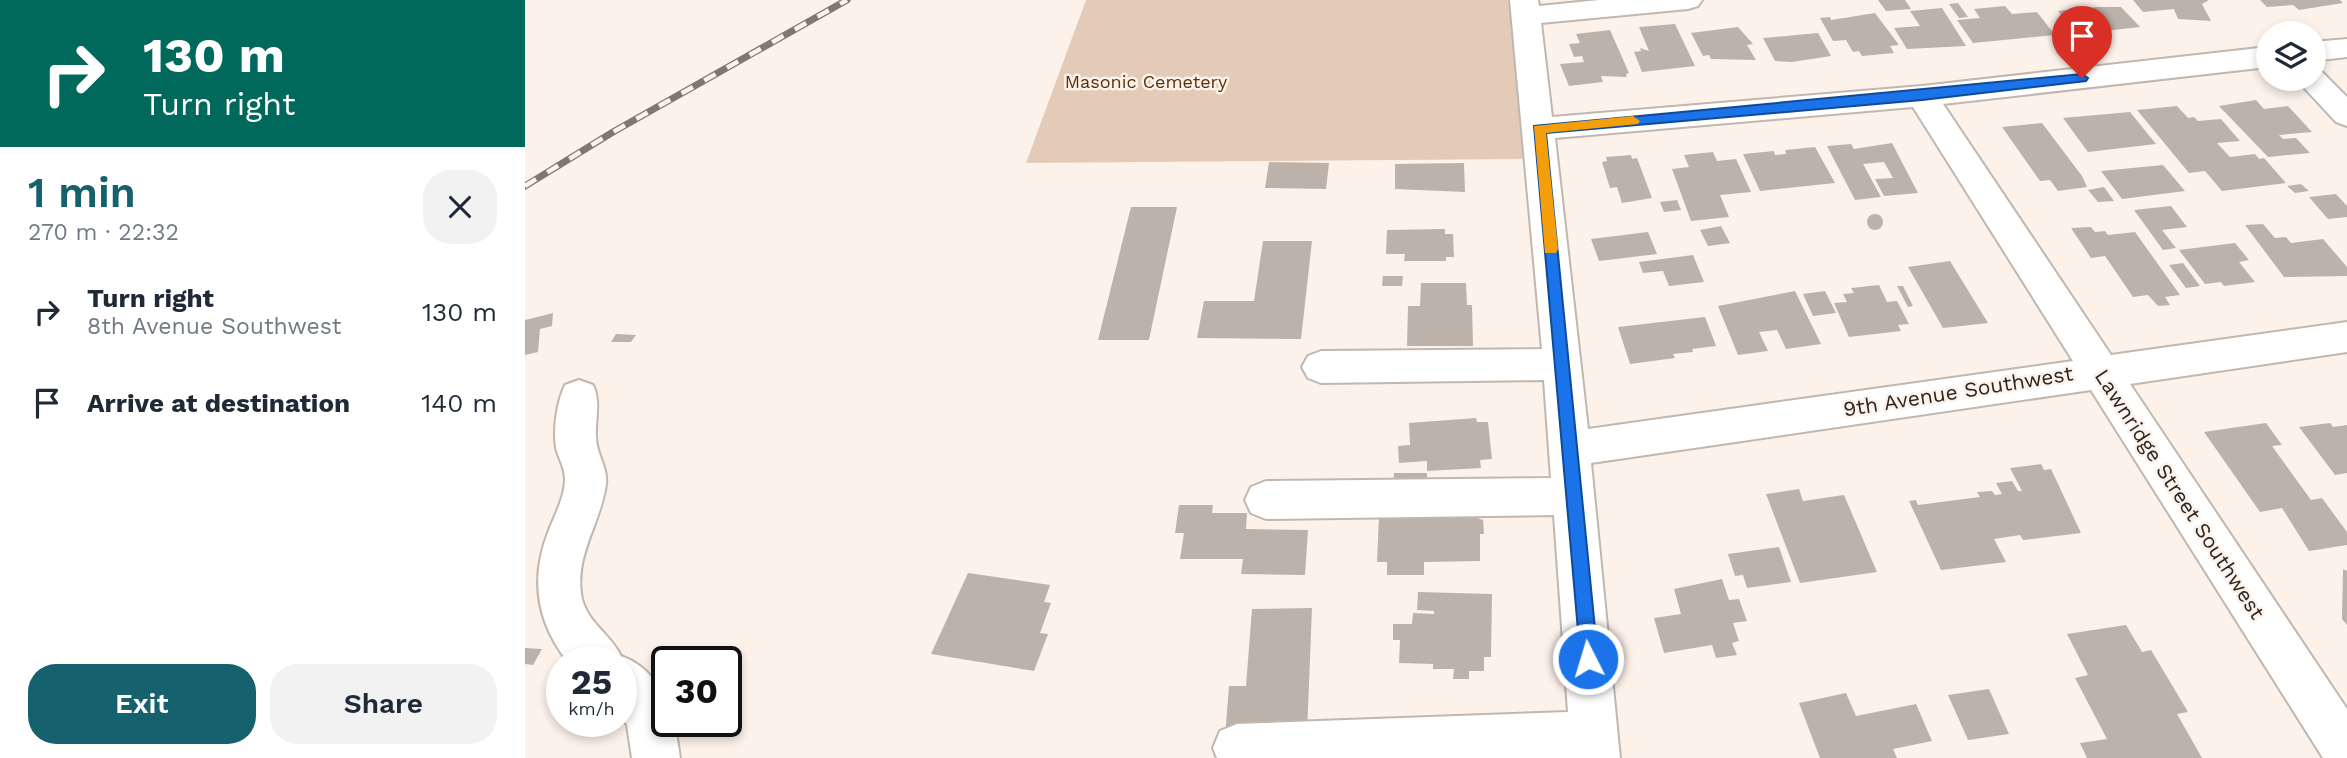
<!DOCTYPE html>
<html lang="en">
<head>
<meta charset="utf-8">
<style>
	:root { --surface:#fff; --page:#f2f2f3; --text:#1f2937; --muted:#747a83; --accent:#15616d }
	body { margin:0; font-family:"Work Sans",sans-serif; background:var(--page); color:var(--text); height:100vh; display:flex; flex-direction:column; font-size:26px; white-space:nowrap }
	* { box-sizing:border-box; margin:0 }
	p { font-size:23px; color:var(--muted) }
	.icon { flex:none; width:38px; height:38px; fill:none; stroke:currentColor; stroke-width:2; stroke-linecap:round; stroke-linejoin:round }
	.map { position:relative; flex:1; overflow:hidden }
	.drawer { display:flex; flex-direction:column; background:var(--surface); width:525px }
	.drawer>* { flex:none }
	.top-card { background:#00695c; color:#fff; overflow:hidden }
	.tools { position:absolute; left:1731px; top:21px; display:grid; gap:14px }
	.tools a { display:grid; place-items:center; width:70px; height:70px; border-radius:50%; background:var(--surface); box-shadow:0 4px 10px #0003; font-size:35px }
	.speed { position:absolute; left:21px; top:646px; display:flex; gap:14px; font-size:35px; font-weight:700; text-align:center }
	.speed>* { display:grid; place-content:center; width:91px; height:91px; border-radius:50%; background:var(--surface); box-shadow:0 4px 10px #0003; line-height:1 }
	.speed small { font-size:18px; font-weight:400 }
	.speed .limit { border:4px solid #111; border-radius:10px; background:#fff; color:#111 }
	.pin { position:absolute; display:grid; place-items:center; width:60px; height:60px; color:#fff; margin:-72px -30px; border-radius:50% 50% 50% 0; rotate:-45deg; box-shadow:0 0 7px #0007 }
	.pin .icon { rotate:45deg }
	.me { position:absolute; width:77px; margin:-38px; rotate:355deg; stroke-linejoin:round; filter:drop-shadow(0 0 5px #0008) }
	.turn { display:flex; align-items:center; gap:24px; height:147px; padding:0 28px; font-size:32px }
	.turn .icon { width:91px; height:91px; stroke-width:2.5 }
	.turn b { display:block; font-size:49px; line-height:60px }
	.round { display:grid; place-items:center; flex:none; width:74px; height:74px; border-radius:28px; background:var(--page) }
	.overview { display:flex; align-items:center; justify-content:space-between; height:119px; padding:0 28px }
	h1 { font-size:42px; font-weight:600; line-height:52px; color:var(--accent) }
	.action { display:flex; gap:14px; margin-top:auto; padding:14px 28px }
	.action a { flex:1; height:80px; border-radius:28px; background:var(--accent); color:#fff; font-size:28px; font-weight:600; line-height:80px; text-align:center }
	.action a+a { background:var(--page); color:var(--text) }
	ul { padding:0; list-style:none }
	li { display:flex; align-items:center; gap:21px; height:91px; padding:0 28px }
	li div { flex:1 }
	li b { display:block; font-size:26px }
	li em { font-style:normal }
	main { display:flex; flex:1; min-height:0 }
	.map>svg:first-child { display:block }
</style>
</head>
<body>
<main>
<section class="drawer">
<div class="top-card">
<div class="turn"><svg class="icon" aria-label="right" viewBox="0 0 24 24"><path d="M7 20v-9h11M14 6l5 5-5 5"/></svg><div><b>130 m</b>Turn right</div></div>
</div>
<div class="overview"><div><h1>1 min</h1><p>270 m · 22:32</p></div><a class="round"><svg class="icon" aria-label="close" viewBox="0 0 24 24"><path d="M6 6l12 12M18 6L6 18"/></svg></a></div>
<ul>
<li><svg class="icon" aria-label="right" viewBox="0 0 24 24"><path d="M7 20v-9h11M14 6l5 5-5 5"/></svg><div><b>Turn right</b><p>8th Avenue Southwest</p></div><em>130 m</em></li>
<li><svg class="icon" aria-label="arrive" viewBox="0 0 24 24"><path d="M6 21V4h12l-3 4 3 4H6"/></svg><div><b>Arrive at destination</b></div><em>140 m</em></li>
</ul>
<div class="action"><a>Exit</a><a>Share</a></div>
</section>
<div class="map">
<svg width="1822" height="758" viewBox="0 0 1822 758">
	<rect width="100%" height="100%" fill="#fdf2ea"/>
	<!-- green -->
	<path fill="#e4cbb7" d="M561,0H984L998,159L501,163Z"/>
	<!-- building -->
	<g fill="#bcb2aa">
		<path d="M1353,0H1380L1386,9L1361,11Z"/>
		<path d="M1608,0H1684L1677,4L1686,21L1653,19L1649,9L1618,12Z"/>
		<path d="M1735,0H1815L1818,3L1774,10L1768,5L1742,7Z"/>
		<path d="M1433,3L1443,17L1434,18L1424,4Z"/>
		<path d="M1480,6L1487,14L1512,12L1530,35L1448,43L1432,20L1455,18L1449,9Z"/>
		<path d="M1573,7H1596L1615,27L1552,34L1533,11Z"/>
		<path d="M1417,8L1441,46L1382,49L1369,28L1395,26L1385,11Z"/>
		<path d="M1350,13L1374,45L1365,46L1369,53L1337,56L1334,51L1328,52L1321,40L1308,41L1295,18L1305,17L1306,20Z"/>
		<path d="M1150,24L1170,66L1117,72L1109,52L1116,51L1115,48L1124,51L1114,27Z"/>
		<path d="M1213,27L1228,44L1222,45L1231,60L1186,59L1184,55L1178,56L1166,33Z"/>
		<path d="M1085,30L1104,73L1101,74L1102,77L1076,76L1078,82L1044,86L1035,64L1059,62L1057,56L1049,57L1044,44L1055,43L1051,34Z"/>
		<path d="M1293,33L1306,56L1267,62L1250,61L1238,38Z"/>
		<path d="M1731,100L1739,109L1763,106L1787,132L1754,135L1758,139L1771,138L1785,153L1743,157L1694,106Z"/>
		<path d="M1652,106L1663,118L1669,117L1673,121L1696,119L1715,141L1692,143L1705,157L1730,154L1734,159L1739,158L1761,183L1697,191L1680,171L1664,173L1612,110Z"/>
		<path d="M1605,112L1631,144L1563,152L1538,118Z"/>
		<path d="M1517,123L1557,176L1562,187L1533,191L1525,180L1515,181L1477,127Z"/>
		<path d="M1367,143L1393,193L1359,196L1350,179L1368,178L1359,162L1338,164L1356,197L1330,200L1302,146L1326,144L1329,149Z"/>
		<path d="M1290,147L1310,183L1235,191L1218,154L1249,151L1250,155L1261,154L1260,150Z"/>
		<path d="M1188,152L1192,161L1211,159L1226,192L1195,195L1204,217L1166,221L1147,169L1164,167L1159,155Z"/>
		<path d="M1106,155L1107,159L1112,158L1127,198L1097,203L1092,187L1085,188L1077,162L1082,161L1081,157Z"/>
		<path d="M744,162L804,163L801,189L740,188Z"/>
		<path d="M939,163L940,192L870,189V164Z"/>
		<path d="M1638,165L1660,191L1597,199L1576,171Z"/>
		<path d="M1776,184L1784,191L1770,193L1762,186Z"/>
		<path d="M1579,187L1589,201L1573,202L1563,190Z"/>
		<path d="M1811,194L1822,206V217L1803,219L1784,197Z"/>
		<path d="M1152,200L1156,210L1139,212L1135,202Z"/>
		<path d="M1646,206L1662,227L1637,230L1651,248L1638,250L1609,210Z"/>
		<path d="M606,207H652L624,340H573Z"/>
		<circle cx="1350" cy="222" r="8"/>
		<path d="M1738,224L1750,238L1761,237L1766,243L1798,239L1822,267V276L1759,277L1720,225Z"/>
		<path d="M1196,226L1205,243L1183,246L1175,230Z"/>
		<path d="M1566,227L1570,232L1580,231L1583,235L1610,232L1655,295L1640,297L1645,305L1633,306L1623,295L1608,297L1580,256L1566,258L1546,228Z"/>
		<path d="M920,229V234H928L929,257H921V261H879L880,254H861L862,230Z"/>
		<path d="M1123,232L1132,254L1074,261L1066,239Z"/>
		<path d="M738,241H787L776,339L672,338L679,301H729Z"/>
		<path d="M1710,243L1724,260L1714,262L1730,282L1699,286L1696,282L1680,284L1654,250Z"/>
		<path d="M1168,255L1179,282L1144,286L1138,271L1118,273L1114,262Z"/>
		<path d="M1425,261L1463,323L1418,328L1383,267Z"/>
		<path d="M1658,263L1675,286L1661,288L1644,265Z"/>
		<path d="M858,276H878L877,286H857Z"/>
		<path d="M896,283H941L942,305H947L948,346H882L883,306H895Z"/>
		<path d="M1354,285L1362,302L1372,301L1384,324L1373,325L1376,331L1324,337L1309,303L1322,302L1318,294L1329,293L1326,288Z"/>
		<path d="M1372,286H1378L1388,306L1383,307Z"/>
		<path d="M1270,291L1296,344L1261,349L1252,330L1234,332L1243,351L1213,355L1193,306Z"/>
		<path d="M1300,291L1311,313L1288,316L1278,294Z"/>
		<path d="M28,313L27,326L15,329L13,352L0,355V320Z"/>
		<path d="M1180,317L1191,346L1167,349L1168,352L1148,354L1150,358L1105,364L1093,327Z"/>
		<path d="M91,334L111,335L106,342H86Z"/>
		<path d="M951,418L952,422H963L967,459L955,460L956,468L902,471V461L874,463L873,446L885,445L884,423Z"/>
		<path d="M1741,423L1757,445L1747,446L1786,500L1797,498L1822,532V545L1784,551L1757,508L1735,512L1679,432Z"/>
		<path d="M1805,423L1808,427L1822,425V473L1810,475L1774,427Z"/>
		<path d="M1516,464L1519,470L1526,469L1556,533L1498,540L1495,535L1469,539L1481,562L1416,570L1384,501L1391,500L1393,505L1455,497L1452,492L1467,491L1470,495L1477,494L1471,483L1487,481L1493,491H1497L1485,468Z"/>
		<path d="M869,473H902V488H868Z"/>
		<path d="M1274,489L1278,501L1319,495L1352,572L1275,583L1241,494Z"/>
		<path d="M654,505H688L687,513H722L721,529L783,530L780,575L716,574L718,559H655L659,533H650Z"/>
		<path d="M927,505H952V518L958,520L959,534H955V561L899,562V575H862V562H852L854,515L919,514V517H928Z"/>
		<path d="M1254,547L1266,582L1222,588L1218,575L1210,576L1203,554Z"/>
		<path d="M1818,569L1822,571V625L1817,619Z"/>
		<path d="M443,573L525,585L519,602L526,603L515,633L523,634L509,671L406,654Z"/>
		<path d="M1197,579L1204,600L1214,599L1222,621L1208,623L1214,641L1207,643L1212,655L1191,658L1187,645L1139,653L1129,618L1156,614L1149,589Z"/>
		<path d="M893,592L967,594L966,657H959V671H944V679H928L929,669H908V664L874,663L875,640H868V624H887L888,613L909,614V611L892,610Z"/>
		<path d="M787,608L782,734L700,737L704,686H721L727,609Z"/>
		<path d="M1601,625L1617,652L1626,650L1663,712L1652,714L1677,758H1562L1555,743L1582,739L1550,678L1563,675L1542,634Z"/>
		<path d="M0,648L17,649L8,665L0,664Z"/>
		<path d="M1464,689L1484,734L1443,740L1423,695Z"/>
		<path d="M1321,693L1331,716L1391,704L1407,741L1368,749L1372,758H1295L1274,703Z"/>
	</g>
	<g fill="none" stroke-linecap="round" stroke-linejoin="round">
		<defs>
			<g id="minor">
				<path d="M985,0H1013L1014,6L1074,0H1177L1173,6L1163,9L1016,23L1027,117L1397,86L1743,47V67L1418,104L1586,355L1822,322V352L1605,384L1822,709V758H1798L1566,390L1066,463L1095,758H692L688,748L695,731L712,724L1043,712L1029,515L741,519L726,513L720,500L726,487L741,481L1026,478L1019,380L796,383L783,378L777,367L783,356L796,351L1017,349ZM1388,107L1548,361L1063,429L1030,138Z"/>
				<path d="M1822,39V57L1788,61V42Z"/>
				<path d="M1788,70L1797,72L1822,97V126L1811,122L1771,79H1788Z"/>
				<path d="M54,380L68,385C76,402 70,418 71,437C71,454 83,467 81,484C76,524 48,556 57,599C63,623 86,635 96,656C124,666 142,691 142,721H148L150,725L155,758H107L102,725L96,715V662H43C11,622 5,577 24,530C30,515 40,496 40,479C40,468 34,459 31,448C28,428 32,402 40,385Z"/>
			</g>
		</defs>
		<!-- minor casing -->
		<use href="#minor" stroke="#c1b7af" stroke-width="4"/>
		<!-- minor -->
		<use href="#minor" fill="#fff" fill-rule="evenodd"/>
		<defs>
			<path id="rail" d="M0,186L88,132L322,0"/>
		</defs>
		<!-- rail casing -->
		<use href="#rail" stroke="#7e7873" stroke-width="7"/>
		<!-- rail -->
		<use href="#rail" stroke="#fdf2ea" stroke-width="4.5" stroke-dasharray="13" stroke-linecap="butt"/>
	</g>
	<!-- route -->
	<path fill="#1a73e8" stroke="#114b97" stroke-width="2" d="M1557,74L1563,78L1561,81L1397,100L1021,133L1073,659L1070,665L1063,668L1056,665L1009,126Z"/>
	<!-- slow -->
	<path fill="#f59e0b" d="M1108,116L1115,121L1113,124L1021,133L1033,249L1031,253H1020L1009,126Z"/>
	<g text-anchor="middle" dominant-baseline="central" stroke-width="5" stroke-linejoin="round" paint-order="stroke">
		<!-- far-park labels -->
		<g font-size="18" fill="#57320f" stroke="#fdf2ea">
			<text x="621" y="81">Masonic Cemetery</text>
		</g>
		<!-- street labels -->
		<g font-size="21" fill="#2a2623" stroke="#fdf2ea">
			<text transform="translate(1433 391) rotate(-9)">9th Avenue Southwest</text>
			<text transform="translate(1655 494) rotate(57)">Lawnridge Street Southwest</text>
		</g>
	</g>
</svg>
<div class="tools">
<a><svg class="icon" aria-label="layers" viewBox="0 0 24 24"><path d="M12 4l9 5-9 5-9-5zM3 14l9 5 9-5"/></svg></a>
</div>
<div class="speed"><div>25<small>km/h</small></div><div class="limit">30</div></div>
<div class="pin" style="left:1557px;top:78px;background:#d93025"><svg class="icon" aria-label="arrive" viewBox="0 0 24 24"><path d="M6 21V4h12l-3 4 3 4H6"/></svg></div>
<svg class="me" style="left:1063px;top:659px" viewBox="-20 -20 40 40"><circle r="17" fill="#1a73e8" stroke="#fff" stroke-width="3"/><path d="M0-11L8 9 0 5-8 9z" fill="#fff"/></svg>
</div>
</main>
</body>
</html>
